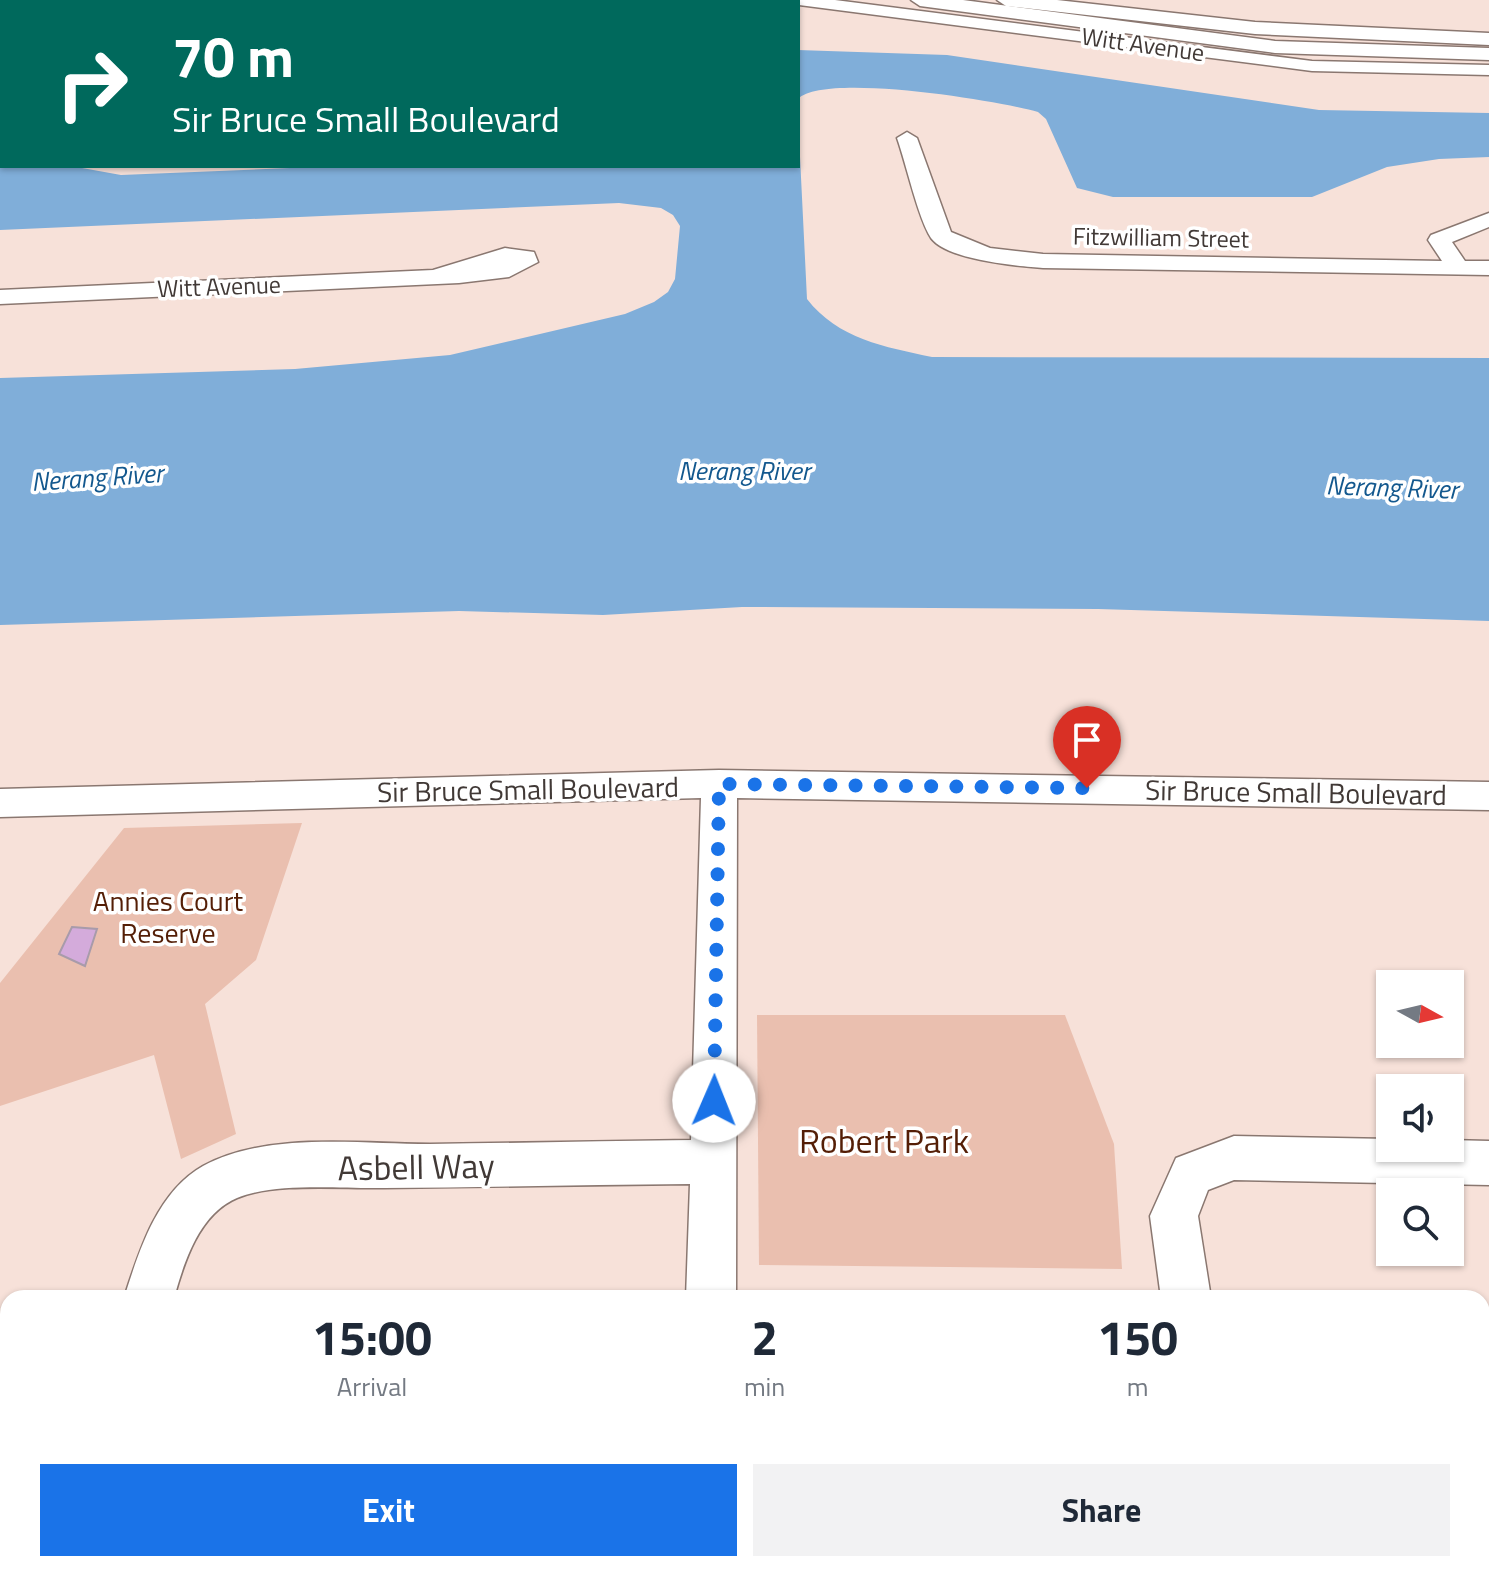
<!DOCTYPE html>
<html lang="en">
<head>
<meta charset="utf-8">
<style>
	:root { --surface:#fff; --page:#f2f2f3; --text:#1f2937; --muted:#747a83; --accent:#1a73e8 }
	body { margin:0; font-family:"Titillium Web",sans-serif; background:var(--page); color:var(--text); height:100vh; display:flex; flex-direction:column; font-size:30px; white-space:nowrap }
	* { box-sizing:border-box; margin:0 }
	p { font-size:26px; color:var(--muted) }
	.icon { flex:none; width:44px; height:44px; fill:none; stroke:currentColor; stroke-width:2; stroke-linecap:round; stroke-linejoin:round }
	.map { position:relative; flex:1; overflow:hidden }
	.details { position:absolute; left:0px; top:1290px; width:1490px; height:282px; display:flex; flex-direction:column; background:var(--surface); border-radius:24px 24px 0 0; box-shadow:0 2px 6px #0004 }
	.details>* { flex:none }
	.hud { position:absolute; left:0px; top:0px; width:800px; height:168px; box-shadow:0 2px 6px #0004; background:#00695c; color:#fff; overflow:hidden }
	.needle { width:52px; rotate:98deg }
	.buttons { position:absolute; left:1376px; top:970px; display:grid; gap:16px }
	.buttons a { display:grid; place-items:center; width:88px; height:88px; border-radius:0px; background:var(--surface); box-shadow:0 2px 6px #0004; font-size:40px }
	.pin { position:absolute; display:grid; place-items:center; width:68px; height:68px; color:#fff; margin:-82px -34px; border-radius:50% 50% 50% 0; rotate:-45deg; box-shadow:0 0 8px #0007 }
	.pin .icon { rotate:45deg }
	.me { position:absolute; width:88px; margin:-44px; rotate:1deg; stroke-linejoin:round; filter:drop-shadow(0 0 6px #0008) }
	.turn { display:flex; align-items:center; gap:28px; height:168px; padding:0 40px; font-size:36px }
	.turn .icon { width:104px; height:104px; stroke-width:2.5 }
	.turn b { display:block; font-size:56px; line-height:68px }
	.eta { display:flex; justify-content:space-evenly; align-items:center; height:136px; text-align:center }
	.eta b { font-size:48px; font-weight:700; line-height:56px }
	.cta { display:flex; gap:16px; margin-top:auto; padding:16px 40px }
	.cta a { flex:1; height:92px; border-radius:0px; background:var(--accent); color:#fff; font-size:32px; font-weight:700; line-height:92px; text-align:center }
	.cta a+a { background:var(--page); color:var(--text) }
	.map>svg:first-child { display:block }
</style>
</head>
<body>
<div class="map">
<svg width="1489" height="1571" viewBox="0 0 1489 1571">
	<rect width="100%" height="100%" fill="#f7e1d9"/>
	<!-- green -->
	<g fill="#eabfaf">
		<path d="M302,823L256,960L205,1004L236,1134L181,1159L154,1055L0,1106V983L124,828Z"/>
		<path d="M757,1015H1065L1114,1144L1122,1269L759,1265Z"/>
	</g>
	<!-- water -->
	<g fill="#80aed9">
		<path d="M798,50L947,55L1319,110L1489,113V157L1439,159L1387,167L1312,197H1113L1077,188L1046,119L1038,112C1000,101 824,72 798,99Z"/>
		<path d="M0,82L2,166H71L121,175L337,166H798V116L807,299C838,339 885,347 932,357L1489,358V621L1098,609L742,607L603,615L459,611L0,625V378L295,369L450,355L625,314L654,302L668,292L675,279L680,226L673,215L661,208L619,203L0,230Z"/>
	</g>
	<!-- building -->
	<path fill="#d4abdb" stroke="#a89baa" stroke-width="2" d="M72,927L97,929L85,966L59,954Z"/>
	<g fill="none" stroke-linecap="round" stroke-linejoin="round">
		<defs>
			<g id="minor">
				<path d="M791,0H835L1312,61L1489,65V75L1312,71L799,5Z"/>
				<rect x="0" y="38" width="2" height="10"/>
				<path d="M907,132L917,138L951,232L990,248L1043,254L1442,261L1428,240L1431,235L1489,213V227L1452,242L1465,261H1489V275L1043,268C1017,266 947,260 931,238C918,218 906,163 897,138Z"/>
				<path d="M505,248L534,252L538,262L509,277L459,283L0,304V290L433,270Z"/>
				<path d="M719,770L1489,782V810L737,798L736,1298H686L690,1184C588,1185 486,1187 384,1188C342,1189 275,1182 237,1198C199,1214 184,1262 174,1298H124C139,1251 157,1192 203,1166C268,1131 359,1144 430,1144C517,1143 604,1141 691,1140L701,798L0,817V789Z"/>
				<path d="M1234,1136L1390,1139V1148H1450V1140L1489,1141V1185L1234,1180L1208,1190L1198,1216L1211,1298H1161L1150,1216L1176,1158Z"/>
				<path d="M38,1564H94L92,1571H36Z"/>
				<rect x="679" y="1564" width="56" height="7"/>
				<path d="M1222,1564H1278L1279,1571H1223Z"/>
			</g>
			<g id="tertiary">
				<path d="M911,0H963L1275,41L1489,48V60L1275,53L920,6Z"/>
				<rect x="0" y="28" width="2" height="12"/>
			</g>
			<g id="primary">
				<path d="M997,0H1057L1255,22L1489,33V45L1255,34L1006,6Z"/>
				<path d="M2,17V29L0,30V18Z"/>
			</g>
		</defs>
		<!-- minor casing -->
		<use href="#minor" stroke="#8a7770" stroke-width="3"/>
		<!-- tertiary casing -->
		<use href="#tertiary" stroke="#8a7770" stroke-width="3"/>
		<!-- primary casing -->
		<use href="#primary" stroke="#8a7770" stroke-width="3"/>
		<!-- minor -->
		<use href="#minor" fill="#fff" fill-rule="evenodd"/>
		<!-- tertiary -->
		<use href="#tertiary" fill="#fff" fill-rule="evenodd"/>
		<!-- primary -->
		<use href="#primary" fill="#fff" fill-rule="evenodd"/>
	</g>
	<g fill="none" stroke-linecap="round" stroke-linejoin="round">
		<!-- route -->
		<path stroke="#1a73e8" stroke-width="14" stroke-dasharray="0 25.2" d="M714,1101L719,784L1087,788"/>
	</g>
	<g text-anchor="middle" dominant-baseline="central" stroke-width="7" stroke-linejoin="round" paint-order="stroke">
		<!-- far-street labels -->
		<g font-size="24" fill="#413936" stroke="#fff">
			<text transform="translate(1143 44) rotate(8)">Witt Avenue</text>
			<text transform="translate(1161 237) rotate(1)">Fitzwilliam Street</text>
			<text transform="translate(219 286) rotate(-2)">Witt Avenue</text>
		</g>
		<!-- far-water labels -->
		<g font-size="26" font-style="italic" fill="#13588e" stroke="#fff">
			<text x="744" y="470">Nerang River</text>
			<text transform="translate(97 477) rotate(-4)">Nerang River</text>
			<text transform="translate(1392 487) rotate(2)">Nerang River</text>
		</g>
		<!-- street labels -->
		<g font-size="28" fill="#413936" stroke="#fff">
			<text transform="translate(528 789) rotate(-1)">Sir Bruce Small Boulevard</text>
			<text transform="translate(1296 792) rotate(1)">Sir Bruce Small Boulevard</text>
		</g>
		<!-- park labels -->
		<g font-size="28" fill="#541e06" stroke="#fff">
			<text x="168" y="900">Annies Court<tspan x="168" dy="32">Reserve</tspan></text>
		</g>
		<!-- near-park labels -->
		<g font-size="34" fill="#541e06" stroke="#fff">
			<text x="884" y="1140">Robert Park</text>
		</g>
		<!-- near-street labels -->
		<g font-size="34" fill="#413936" stroke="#fff">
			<text transform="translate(416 1166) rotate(-1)">Asbell Way</text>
		</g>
	</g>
</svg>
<div class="buttons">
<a><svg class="needle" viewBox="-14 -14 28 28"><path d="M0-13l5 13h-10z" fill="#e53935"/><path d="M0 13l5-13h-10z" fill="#747a83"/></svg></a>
<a><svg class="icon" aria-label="sound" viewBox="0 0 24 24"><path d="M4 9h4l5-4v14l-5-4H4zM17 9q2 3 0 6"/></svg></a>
<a><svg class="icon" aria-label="search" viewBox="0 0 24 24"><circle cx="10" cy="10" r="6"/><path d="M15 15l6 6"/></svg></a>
</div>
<div class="pin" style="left:1087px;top:788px;background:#d93025"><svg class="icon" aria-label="arrive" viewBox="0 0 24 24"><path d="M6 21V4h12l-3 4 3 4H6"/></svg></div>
<svg class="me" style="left:714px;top:1101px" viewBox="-20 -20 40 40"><circle r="19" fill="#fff"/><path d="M0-13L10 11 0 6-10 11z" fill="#1a73e8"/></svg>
<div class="hud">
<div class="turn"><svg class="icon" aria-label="right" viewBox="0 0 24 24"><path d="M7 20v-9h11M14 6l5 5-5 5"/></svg><div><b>70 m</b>Sir Bruce Small Boulevard</div></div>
</div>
<section class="details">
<div class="eta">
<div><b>15:00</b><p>Arrival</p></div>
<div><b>2</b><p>min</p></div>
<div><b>150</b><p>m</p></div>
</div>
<div class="cta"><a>Exit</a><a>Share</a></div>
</section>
</div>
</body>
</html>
